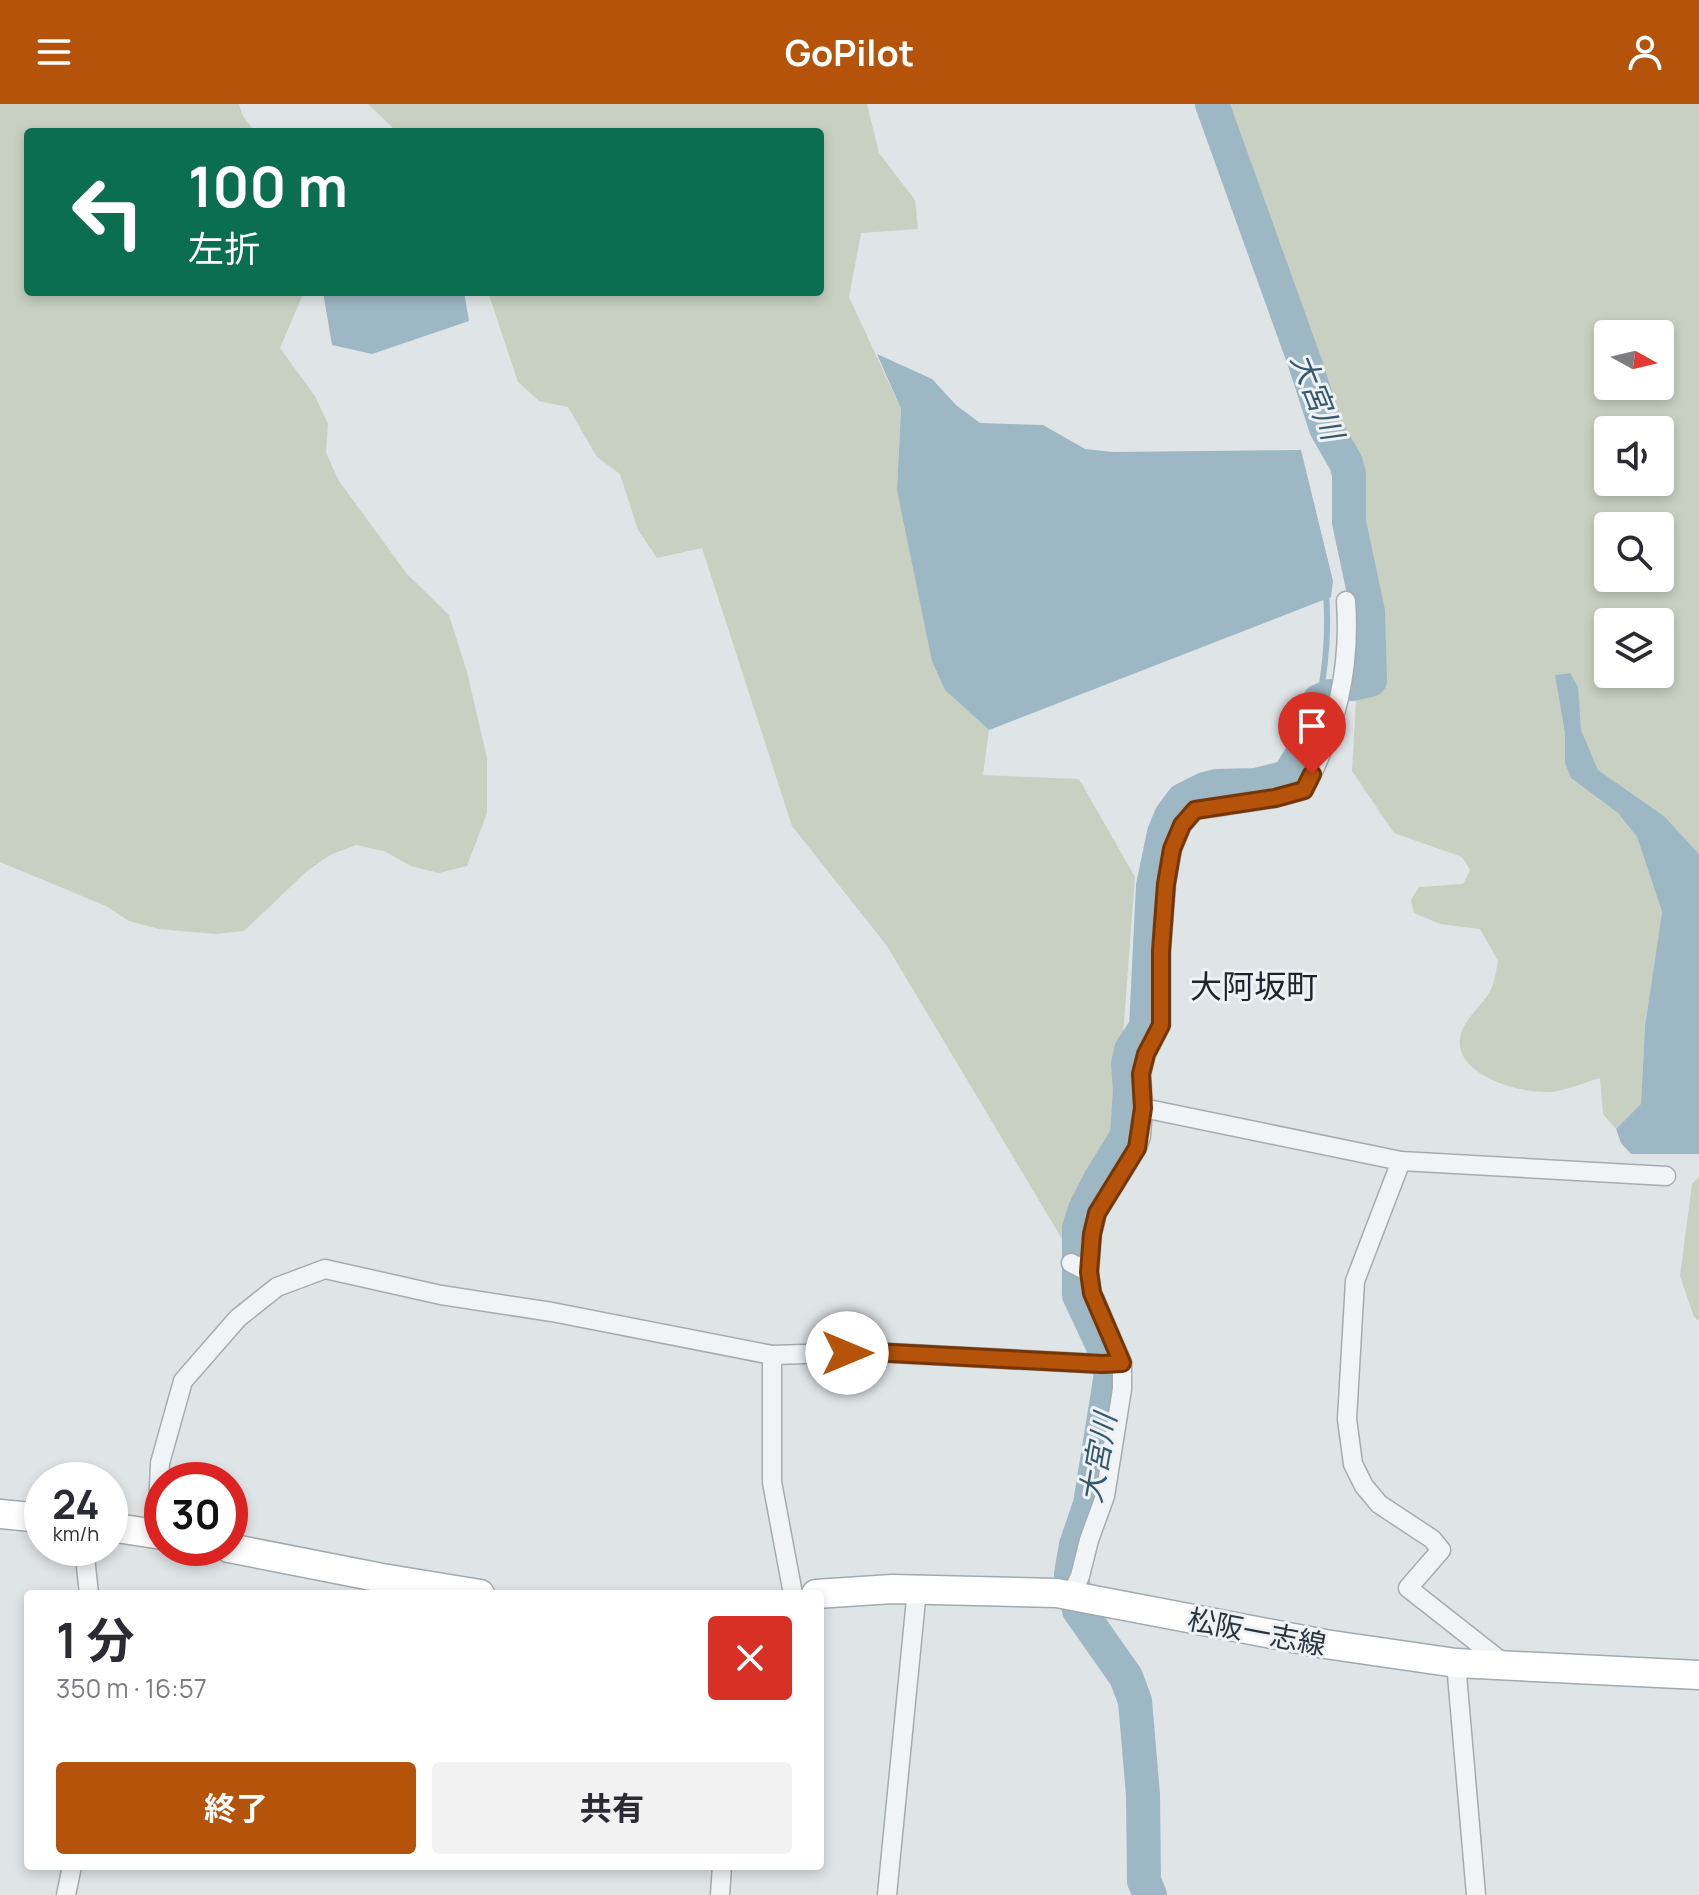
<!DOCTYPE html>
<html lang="ja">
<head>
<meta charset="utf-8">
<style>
	:root { --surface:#fff; --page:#f2f2f3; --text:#2b2b33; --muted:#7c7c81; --accent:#b45309 }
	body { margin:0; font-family:Manrope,"Noto Sans JP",sans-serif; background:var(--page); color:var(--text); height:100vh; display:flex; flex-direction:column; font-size:30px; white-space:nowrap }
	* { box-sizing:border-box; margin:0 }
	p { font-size:26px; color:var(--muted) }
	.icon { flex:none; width:44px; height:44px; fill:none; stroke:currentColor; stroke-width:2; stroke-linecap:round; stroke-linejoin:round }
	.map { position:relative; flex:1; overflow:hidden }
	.details { position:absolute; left:24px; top:1486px; width:800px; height:280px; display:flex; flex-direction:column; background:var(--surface); border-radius:8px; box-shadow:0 4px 12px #0003 }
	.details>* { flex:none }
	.hud { position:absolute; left:24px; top:24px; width:800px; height:168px; border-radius:8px; box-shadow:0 4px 12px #0003; background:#0b6e4f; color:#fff; overflow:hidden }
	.needle { width:52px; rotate:98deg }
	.tools { position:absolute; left:1594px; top:216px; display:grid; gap:16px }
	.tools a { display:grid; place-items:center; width:80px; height:80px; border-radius:8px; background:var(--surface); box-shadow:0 4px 12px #0003; font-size:40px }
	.speed { position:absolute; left:24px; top:1358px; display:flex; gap:16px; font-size:40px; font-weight:700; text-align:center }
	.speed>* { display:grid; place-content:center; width:104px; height:104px; border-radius:50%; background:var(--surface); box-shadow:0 4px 12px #0003; line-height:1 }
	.speed small { font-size:20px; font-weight:400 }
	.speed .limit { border:12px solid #d22; background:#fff; color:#111 }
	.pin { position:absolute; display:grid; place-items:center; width:68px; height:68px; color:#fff; margin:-82px -34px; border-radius:50% 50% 50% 0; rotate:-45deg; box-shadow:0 0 8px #0007 }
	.pin .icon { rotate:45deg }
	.me { position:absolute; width:88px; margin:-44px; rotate:90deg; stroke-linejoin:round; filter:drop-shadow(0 0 6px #0008) }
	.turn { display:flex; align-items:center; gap:28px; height:168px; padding:0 32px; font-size:36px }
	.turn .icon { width:104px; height:104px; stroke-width:2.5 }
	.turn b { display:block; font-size:56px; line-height:68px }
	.round { display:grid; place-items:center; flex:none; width:84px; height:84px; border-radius:8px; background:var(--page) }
	.head { display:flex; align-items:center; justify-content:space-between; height:136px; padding:0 32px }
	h1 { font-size:48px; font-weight:700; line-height:60px }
	.action { display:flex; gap:16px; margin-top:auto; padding:16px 32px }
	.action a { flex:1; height:92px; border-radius:8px; background:var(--accent); color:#fff; font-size:32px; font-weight:700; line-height:92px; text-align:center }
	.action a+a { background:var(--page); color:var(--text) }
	header { display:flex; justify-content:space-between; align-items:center; height:104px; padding:0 32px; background:var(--accent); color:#fff; font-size:36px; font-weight:700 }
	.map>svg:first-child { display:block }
</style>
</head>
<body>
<header><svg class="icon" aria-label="menu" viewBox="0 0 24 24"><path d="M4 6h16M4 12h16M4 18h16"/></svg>GoPilot<svg class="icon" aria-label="person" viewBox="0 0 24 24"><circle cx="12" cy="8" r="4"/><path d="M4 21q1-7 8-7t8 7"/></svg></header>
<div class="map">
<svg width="1699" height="1791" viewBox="0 0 1699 1791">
	<rect width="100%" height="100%" fill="#dfe4e7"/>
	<!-- green -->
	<g fill="#c8d0c1" fill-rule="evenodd">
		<path d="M0,0H239L243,12L255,28H28V188H304L280,244L315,292L328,320L326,349L339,377L407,470L449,511L467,568L487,654V709L467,762L439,769L411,762L384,747L356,741L330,751L307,767L244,827L215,830L159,825L129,817L106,802L0,758Z"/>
		<path d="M368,0H867L879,49L915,96L918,125L861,129L849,193L901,305L897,386L945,586L989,626L983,671L1079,675L1135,773L1115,1037L1065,1140L887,842L792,722L702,444L657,454L638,426L620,370L597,353L568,303L539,297L518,278L488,188H820V28H397Z"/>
		<path d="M1205,0H1699V750L1664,712L1598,666L1581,626L1577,583L1570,569L1555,571L1565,630V659L1571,674L1618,709L1637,733L1662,808L1645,922L1641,1001L1616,1025L1603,1010L1600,974C1586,978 1572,984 1558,987C1529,993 1454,973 1460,934C1463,915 1481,904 1490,887C1495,879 1496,866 1498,857L1480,825L1440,820L1414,809L1411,796L1419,783L1463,780L1470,766L1462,753L1394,729L1352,667L1361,507V439L1352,362L1330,287L1228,60ZM1608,230H1660V282H1608ZM1608,326H1660V378H1608ZM1608,422H1660V474H1608ZM1608,518H1660V570H1608Z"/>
		<path d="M1699,1073V1217L1694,1213L1680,1172L1692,1080Z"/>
	</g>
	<!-- water -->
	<g fill="#9db7c4">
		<path d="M323,188H464L469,217L372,250L332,241Z"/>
		<path d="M877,250L932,275L956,301L980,319L1043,321L1085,345L1113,348L1301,346L1333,477L1331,493L989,626L945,586L932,557L897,386L901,305Z"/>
		<path d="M1570,569L1578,583L1581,626L1598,666L1664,712L1699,750V1050H1631L1621,1039L1616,1025L1641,1000L1645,922L1662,808L1637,733L1618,709L1571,674L1565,659V630L1555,571Z"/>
	</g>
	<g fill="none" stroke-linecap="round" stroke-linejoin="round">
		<!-- stream -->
		<path stroke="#9db7c4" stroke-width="6" d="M1319,597C1326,561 1329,528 1326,491"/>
		<!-- river -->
		<g stroke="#9db7c4" stroke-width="34">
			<path d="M1212,0L1305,259L1326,324L1346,359L1349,370V418L1368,508L1370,576L1351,580"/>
			<path d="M1150,1791L1144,1777L1143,1691L1135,1597L1126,1573L1079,1506L1071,1470L1076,1441L1090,1400L1111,1270L1102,1240L1079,1191V1124L1085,1105L1100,1076L1127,1032L1130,986L1128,960L1131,946L1146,923L1153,782L1164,729L1171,712L1183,696L1205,685L1217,682L1256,681L1288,673L1302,650L1319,597L1331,592"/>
		</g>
		<defs>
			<g id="minor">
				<path d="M1143,1004L1401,1057L1666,1072"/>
				<path d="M1401,1057L1355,1177L1347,1315L1353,1360L1364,1382L1379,1400L1432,1435L1441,1446L1408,1484L1506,1561"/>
				<path d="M1071,1159L1089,1168"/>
				<path d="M772,1251V1378L793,1490"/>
				<path d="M157,1430L160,1359L183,1277L238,1214L277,1183L325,1165L441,1191L552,1208L772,1251L872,1248L1102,1260L1122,1259"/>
				<path d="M84,1444L89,1490"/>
				<path d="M1071,1492L1080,1472L1089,1436L1105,1392L1122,1285V1259L1092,1189L1089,1168L1092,1130L1097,1109L1137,1044L1141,1032L1143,1004L1141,970L1146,950L1161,921V847L1166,780L1172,745L1182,721L1195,706L1275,694L1304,686C1336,624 1351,567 1346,497"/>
				<path d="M1456,1559L1476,1791"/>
				<path d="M66,1791L72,1762"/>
				<path d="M720,1791L722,1762"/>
				<path d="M887,1791L917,1485"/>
			</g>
			<g id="primary">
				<path d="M0,1410L42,1414"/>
				<path d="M110,1423L162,1431"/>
				<path d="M229,1444L382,1474L480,1490"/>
				<path d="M816,1490L892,1485L1057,1489L1325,1540L1456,1559L1699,1571"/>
			</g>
		</defs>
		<!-- minor casing -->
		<use href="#minor" stroke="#a5acb0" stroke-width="21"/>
		<!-- primary casing -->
		<use href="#primary" stroke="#a0aab1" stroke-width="31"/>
		<!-- minor -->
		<use href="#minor" stroke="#f1f4f6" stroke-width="18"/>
		<!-- primary -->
		<use href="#primary" stroke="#fff" stroke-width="28"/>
	</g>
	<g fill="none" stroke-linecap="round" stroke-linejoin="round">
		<defs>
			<path id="route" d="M847,1249L872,1248L1102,1260L1122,1259L1092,1189L1089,1168L1092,1130L1097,1109L1137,1044L1143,1004L1141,970L1146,950L1161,921V847L1166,780L1172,745L1182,721L1195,706L1275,694L1304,686L1312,670"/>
		</defs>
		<!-- route casing -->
		<use href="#route" stroke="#753606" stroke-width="20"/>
		<!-- route -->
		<use href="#route" stroke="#b45309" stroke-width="14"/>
	</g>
	<g text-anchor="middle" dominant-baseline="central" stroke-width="6" stroke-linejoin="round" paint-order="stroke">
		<!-- street labels -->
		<g font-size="28" fill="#2a343c" stroke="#eef2f5">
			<text transform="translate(1257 1527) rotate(11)">松阪一志線</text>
		</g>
		<!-- water labels -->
		<g font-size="30" font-style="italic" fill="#38596c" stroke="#eef2f5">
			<text transform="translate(1318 292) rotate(68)">大宮川</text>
			<text transform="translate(1097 1354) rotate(-80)">大宮川</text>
		</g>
		<!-- quarter labels -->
		<g font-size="32" fill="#1c252d" stroke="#eef2f5">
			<text x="1254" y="882">大阿坂町</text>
		</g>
	</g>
</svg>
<div class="tools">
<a><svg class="needle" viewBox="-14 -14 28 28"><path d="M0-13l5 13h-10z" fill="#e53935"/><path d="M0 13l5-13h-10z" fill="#7c7c81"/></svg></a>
<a><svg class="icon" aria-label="sound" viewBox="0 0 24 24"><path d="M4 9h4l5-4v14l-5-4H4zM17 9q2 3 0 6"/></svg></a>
<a><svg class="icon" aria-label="search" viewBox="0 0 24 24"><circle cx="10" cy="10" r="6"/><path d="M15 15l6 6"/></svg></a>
<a><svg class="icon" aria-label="layers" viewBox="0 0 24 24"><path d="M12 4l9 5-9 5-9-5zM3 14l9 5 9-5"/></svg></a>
</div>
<div class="speed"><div>24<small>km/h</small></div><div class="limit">30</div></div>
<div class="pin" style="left:1312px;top:670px;background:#d93025"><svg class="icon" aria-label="arrive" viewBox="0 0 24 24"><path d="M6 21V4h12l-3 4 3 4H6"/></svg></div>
<svg class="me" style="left:847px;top:1249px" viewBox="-20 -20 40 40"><circle r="19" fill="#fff"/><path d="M0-13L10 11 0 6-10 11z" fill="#b45309"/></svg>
<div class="hud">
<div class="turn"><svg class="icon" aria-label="left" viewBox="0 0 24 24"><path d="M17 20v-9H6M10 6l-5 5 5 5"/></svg><div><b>100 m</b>左折</div></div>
</div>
<section class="details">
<div class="head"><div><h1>1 分</h1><p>350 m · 16:57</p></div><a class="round" style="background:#d93025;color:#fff"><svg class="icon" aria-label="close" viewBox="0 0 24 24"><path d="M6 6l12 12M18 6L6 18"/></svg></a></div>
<div class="action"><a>終了</a><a>共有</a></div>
</section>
</div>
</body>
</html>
